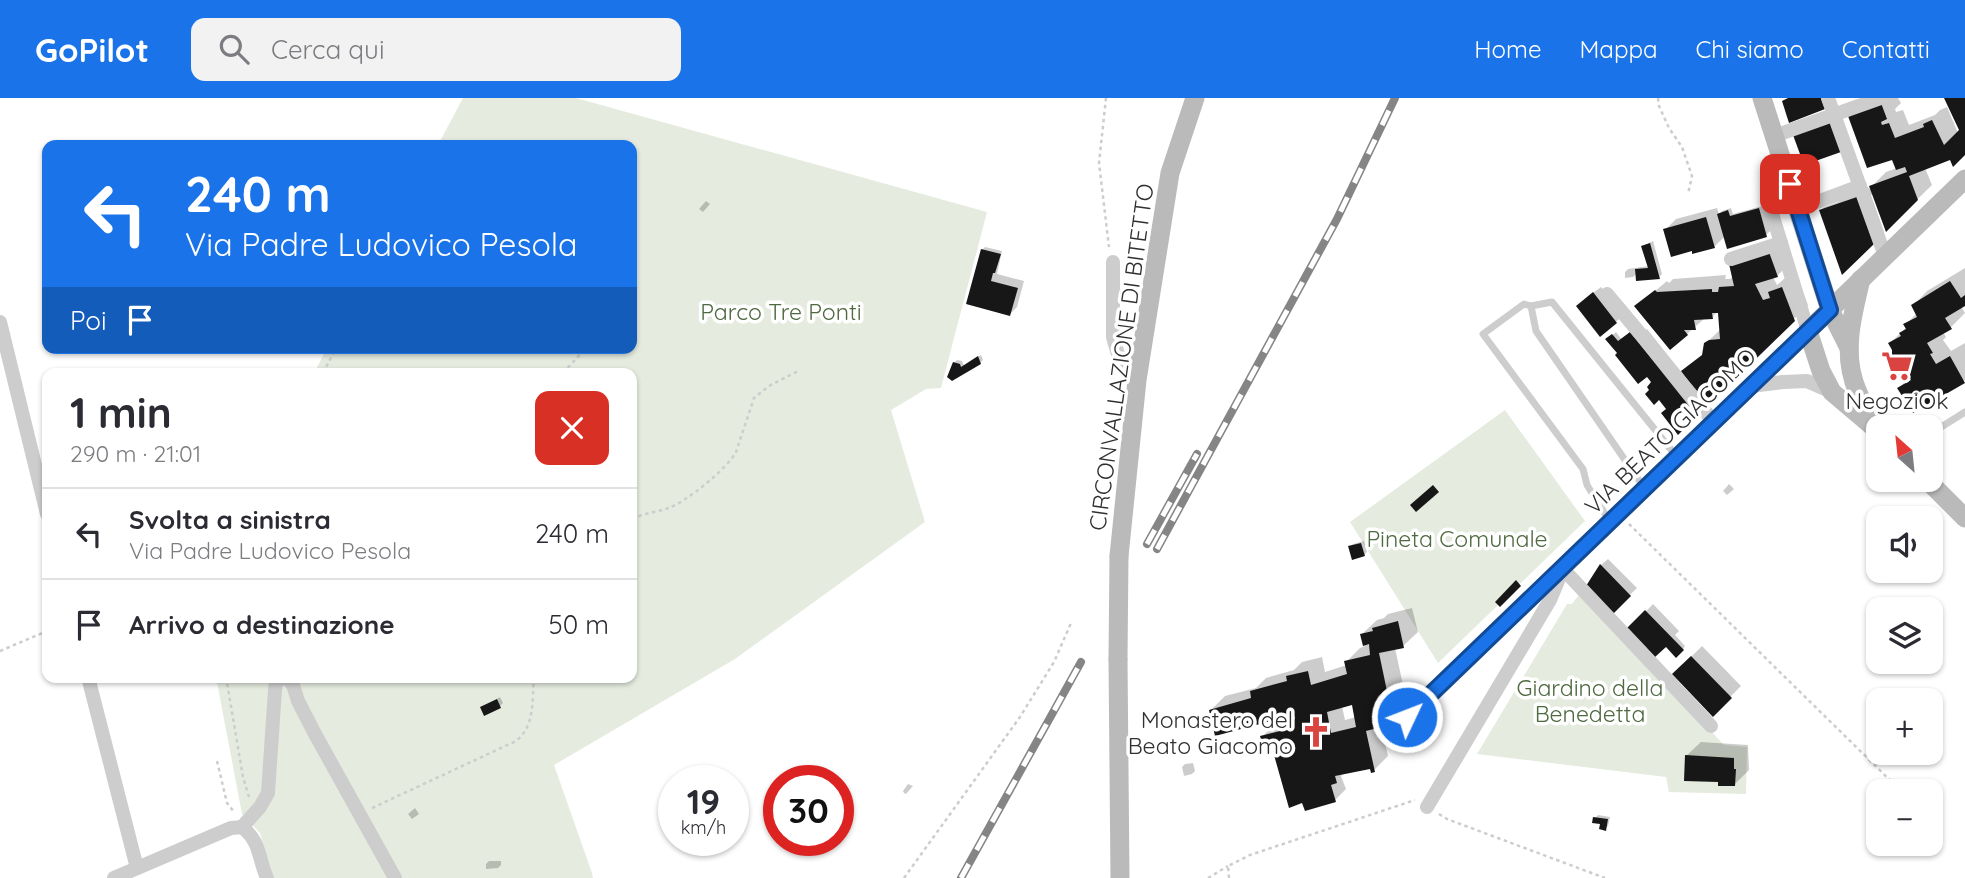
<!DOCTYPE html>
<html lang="it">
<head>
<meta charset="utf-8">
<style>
	:root { --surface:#fff; --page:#f2f2f3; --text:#2b2b33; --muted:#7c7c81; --line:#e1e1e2; --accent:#1a73e8 }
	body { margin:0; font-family:Quicksand,sans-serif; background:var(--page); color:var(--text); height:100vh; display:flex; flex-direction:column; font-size:26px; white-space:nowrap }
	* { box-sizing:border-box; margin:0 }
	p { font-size:23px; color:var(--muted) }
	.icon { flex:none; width:38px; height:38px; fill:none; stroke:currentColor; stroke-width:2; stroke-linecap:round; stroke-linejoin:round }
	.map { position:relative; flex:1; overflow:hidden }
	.panel { position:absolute; left:42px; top:270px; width:595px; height:315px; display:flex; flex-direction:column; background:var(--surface); border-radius:14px; box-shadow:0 2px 5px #0004 }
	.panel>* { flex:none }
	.hud { position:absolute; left:42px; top:42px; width:595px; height:214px; border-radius:14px; box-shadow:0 2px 5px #0004; background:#1a73e8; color:#fff; overflow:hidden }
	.needle { width:46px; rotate:333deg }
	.tools { position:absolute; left:1866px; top:317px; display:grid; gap:14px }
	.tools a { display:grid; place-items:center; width:77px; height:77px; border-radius:14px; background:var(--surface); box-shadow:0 2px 5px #0004; font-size:35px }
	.speed { position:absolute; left:658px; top:667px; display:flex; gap:14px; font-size:35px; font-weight:700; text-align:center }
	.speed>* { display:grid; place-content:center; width:91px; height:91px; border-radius:50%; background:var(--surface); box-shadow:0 2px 5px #0004; line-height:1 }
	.speed small { font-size:18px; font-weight:400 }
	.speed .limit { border:10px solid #d22; background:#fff; color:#111 }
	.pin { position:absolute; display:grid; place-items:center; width:60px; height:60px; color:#fff; margin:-30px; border-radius:14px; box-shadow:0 4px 10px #0006 }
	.me { position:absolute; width:77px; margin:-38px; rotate:47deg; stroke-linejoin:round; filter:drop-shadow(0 0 5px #0008) }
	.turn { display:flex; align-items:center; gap:24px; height:147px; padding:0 28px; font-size:32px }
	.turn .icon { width:91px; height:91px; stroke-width:2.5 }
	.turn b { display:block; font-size:49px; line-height:60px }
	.then { display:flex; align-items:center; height:66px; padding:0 28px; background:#0003; gap:14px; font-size:26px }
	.round { display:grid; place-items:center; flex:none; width:74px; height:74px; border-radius:14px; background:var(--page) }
	.headline { display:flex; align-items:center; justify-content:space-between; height:119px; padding:0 28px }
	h1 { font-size:42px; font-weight:800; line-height:52px }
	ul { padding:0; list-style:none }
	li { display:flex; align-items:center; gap:21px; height:91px; padding:0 28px; border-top:2px solid var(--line) }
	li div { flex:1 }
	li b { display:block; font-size:26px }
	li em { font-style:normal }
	header { display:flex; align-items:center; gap:42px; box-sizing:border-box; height:98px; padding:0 35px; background:var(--accent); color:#fff }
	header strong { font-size:33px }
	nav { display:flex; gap:38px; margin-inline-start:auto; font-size:24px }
	.search { width:490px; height:63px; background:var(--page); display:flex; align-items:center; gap:18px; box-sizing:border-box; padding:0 24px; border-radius:14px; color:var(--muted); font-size:26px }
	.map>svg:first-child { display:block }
</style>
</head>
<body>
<header>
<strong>GoPilot</strong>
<div class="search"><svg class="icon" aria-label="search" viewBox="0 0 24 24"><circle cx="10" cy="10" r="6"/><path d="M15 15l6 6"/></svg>Cerca qui</div>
<nav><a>Home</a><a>Mappa</a><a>Chi siamo</a><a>Contatti</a></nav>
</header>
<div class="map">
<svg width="1965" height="780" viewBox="0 0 1965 780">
	<rect width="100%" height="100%" fill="#fff"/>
	<!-- green -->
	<g fill="#e5ecdf">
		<path d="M463,0H576L987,114L941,290L926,291L891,312L925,424L735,561L554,667L592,775L593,780H272L260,735L242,716L216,579H632V275H314L327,250H632V47H438Z"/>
		<path d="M1505,312L1585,423L1438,565L1350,424Z"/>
		<path d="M1578,498H1585L1724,647L1747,649L1746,696L1669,694L1666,679L1477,656L1567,506H1572Z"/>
	</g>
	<!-- shadow -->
	<g fill="#0003" fill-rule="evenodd">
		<path d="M1875,0H1898L1901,5L1895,11L1896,14L1903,12L1909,27L1935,17L1940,12L1947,9L1958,35L1961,32L1946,0H1965V55L1925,70L1932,87L1887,131L1874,96L1871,97L1884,134L1842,174L1821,112L1824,109L1838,104L1846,96L1868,89L1869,91L1886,74L1897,70L1899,57L1868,68Z"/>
		<path d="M706,103L710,106L703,114L699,111Z"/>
		<path d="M1762,108L1763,111L1767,110L1773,130L1766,137L1725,138L1714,149L1665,132L1676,121L1717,110L1719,116L1722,113L1731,110L1733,116Z"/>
		<path d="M1783,141L1792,163L1777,178L1773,179L1777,187L1785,180L1796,176L1808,207L1726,287L1724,284L1704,303L1706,306L1678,334L1668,310L1660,300L1654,284L1619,255L1608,241L1616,234L1622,242L1638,238L1647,231L1682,275L1704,256L1705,246L1721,231L1719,212L1712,219L1705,220L1687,236L1637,208L1667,183L1669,185L1673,181L1726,177L1725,181H1730Z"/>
		<path d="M1653,143L1662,176L1659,179L1637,175L1633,179L1625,180V174L1628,171L1649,168L1643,148Z"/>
		<path d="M985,149L1002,153L997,176L1024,183L1017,209L1010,216L985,209L982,152Z"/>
		<path d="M1965,170V206L1961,208L1965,215L1950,230L1943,234L1946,239L1943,242L1951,253L1965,245V282L1913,313L1899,290L1911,278L1890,245L1907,229L1906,226L1917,215L1913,208L1927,193Z"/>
		<path d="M1601,189L1623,217L1616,224L1585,201Z"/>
		<path d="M981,257L983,262L980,265L952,281L954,265L957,262L962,263L964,268Z"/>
		<path d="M1729,386L1734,391L1727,397L1723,393Z"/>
		<path d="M1364,443L1367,454L1364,457L1350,449L1353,446Z"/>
		<path d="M1608,461L1637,490L1613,513L1601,467Z"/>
		<path d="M1653,506L1679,533L1675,537L1685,548L1683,551L1666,547L1630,530Z"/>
		<path d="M1412,510L1418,534L1403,548L1395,550L1406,601L1381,627L1388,658L1374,672L1371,668L1345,674L1341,678L1346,691L1335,702L1276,657L1289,645L1262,639L1277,624L1292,620L1298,614L1211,612L1225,598L1256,590L1266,580L1294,572L1302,564L1322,559L1325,574L1347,567L1346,564L1360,550L1365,548L1362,536L1377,522L1384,520L1388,516ZM1353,605L1356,619L1345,622L1342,608Z"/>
		<path d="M1702,548L1741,588L1713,616L1674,576Z"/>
		<path d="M500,599L503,605L500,608L482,610Z"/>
		<path d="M1701,644L1748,647L1749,672L1735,686L1686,658Z"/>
		<path d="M1193,665L1195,673L1192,676L1184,678L1182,669L1185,666Z"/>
		<path d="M908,686L913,688L906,696L904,695L903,693Z"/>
		<path d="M415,710L419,716L412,721L408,716Z"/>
		<path d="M1598,717L1610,719L1608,728L1605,731L1602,725L1595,720Z"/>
		<path d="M489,763H501V767L498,770L486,771V766Z"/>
	</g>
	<!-- building -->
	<g fill="#171717" fill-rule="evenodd">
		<path d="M1788,0H1821L1825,11L1789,25L1782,3Z"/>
		<path d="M1944,0H1965V57L1953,69L1950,62L1909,78L1918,102L1886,134L1869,88L1907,74L1905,69L1896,72L1892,62L1867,70L1848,18L1881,5L1887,21L1881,24L1882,27L1889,25L1895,40L1924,29L1923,26L1932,22L1944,47L1959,32Z"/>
		<path d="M1830,24L1841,54L1804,67L1793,37Z"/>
		<path d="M1857,99L1874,146L1842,177L1819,112Z"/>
		<path d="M1759,110L1767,139L1727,151L1717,116L1728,112L1730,118Z"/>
		<path d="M1706,119L1715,150L1692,156V153L1671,159L1663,131Z"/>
		<path d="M1650,145L1660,181L1636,183L1635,171L1648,170L1641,148Z"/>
		<path d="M981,151L1001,156L995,175H993L991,183L1018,190L1010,218L966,206Z"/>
		<path d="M1769,154L1778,179L1755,186L1763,202L1770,200L1768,194L1782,189L1795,223L1726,290L1724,287L1704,304L1681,273L1702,257L1704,245L1709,242L1720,241L1718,215H1712L1713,221L1694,222L1696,232H1684L1688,237L1670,252L1634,208L1655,192L1657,194L1712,191V194H1718L1719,189L1734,188L1729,166Z"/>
		<path d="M1950,183L1961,200L1965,197V208L1945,220L1952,231L1927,245L1933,255L1930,256L1936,266L1950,258L1965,285L1913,315L1897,290L1911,282L1905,271L1896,268L1892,262V252L1888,245L1901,238L1899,235L1906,231L1903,226L1917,219L1911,207Z"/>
		<path d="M1593,194L1617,225L1600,239L1576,208Z"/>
		<path d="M1630,234L1697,318L1678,337L1661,315L1666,311L1659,302L1654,307L1645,296L1649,292L1647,289L1651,284L1647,279L1638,286L1615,257L1617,255L1605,241L1612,236L1618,243Z"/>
		<path d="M978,258L981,266L952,283L947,279L953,264L960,266L961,269Z"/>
		<path d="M1433,387L1439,394L1416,414L1410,407Z"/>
		<path d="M1361,445L1365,458L1352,462L1348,448Z"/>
		<path d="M1600,466L1631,498L1613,516L1586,488Z"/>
		<path d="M1516,482L1521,488L1500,509L1495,504Z"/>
		<path d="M1645,512L1684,552L1676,560L1666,549L1655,559L1627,530Z"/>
		<path d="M1398,523L1404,550L1379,555L1392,617L1381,629L1366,633L1375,674L1371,675L1370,671L1335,678L1337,685L1331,687L1336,704L1305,713L1302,705L1289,710L1274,657L1286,653L1285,648L1264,653L1260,638L1288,631L1286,624L1295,621L1294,617L1215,638L1209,612L1251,600L1250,593L1287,583L1286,578L1308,573L1311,587L1347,576L1344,563L1370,557L1369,546L1363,548L1360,536L1373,533L1372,530ZM1352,607L1356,629L1331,635L1327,614Z"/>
		<path d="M1691,558L1732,600L1713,619L1672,576Z"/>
		<path d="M497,601L501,610L484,618L480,609Z"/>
		<path d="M1685,657L1734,660V671H1736L1735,688H1718V684L1684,683Z"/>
		<path d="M1593,719L1608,721L1606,733L1599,731L1600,726L1592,725Z"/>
	</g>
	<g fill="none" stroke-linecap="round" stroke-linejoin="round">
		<!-- path -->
		<g stroke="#cdcdcd" stroke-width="2.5" stroke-dasharray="3.5 3.5" stroke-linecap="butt">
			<path d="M1106,0L1099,65L1109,149"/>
			<path d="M1658,0L1659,8L1669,30L1682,49L1692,78L1688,96"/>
			<path d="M323,275L336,250"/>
			<path d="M563,275L586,250"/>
			<path d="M632,421C644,415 657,414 669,410C687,403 727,371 736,354L754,300L769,288L798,273"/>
			<path d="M1629,426L1900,692"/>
			<path d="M0,553L47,533"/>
			<path d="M226,579L243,679L249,699"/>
			<path d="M217,663L227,705L234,714"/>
			<path d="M372,710L516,643C535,628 532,603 534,579"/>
			<path d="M1439,716L1447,721L1605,780"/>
			<path d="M904,780L1020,619L1054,564L1071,525"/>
			<path d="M1208,780L1228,768"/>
			<path d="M1229,780L1228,768L1250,757L1415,702"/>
		</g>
		<!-- lane -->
		<g stroke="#cdcdcd" stroke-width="7">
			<path d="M1531,208L1524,206L1483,236L1583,371L1587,387L1610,424"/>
			<path d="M1930,336L1965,314"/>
			<path d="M1645,391L1536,233L1531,208L1552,204L1677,359"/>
		</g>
		<!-- street -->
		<g stroke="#cdcdcd" stroke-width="14">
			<path d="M1828,0L1885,158"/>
			<path d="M1774,38L1881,0"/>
			<path d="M1798,111L1860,88"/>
			<path d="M1731,161L1781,145"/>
			<path d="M1113,164V239L1121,267L1137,282"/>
			<path d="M1607,196L1714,324"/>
			<path d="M0,224L47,416"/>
			<path d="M1751,288L1783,284L1807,283L1832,294"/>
			<path d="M88,579L137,770"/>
			<path d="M1407,619L1808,233L1770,109"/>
			<path d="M1427,709L1550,502L1563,471L1711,628"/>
			<path d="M242,729L260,709L268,695L275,592L276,583L281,580L288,581L293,587L298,603L315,636L395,780"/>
			<path d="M114,780L231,730L242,729C261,744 258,760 267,780"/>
		</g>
		<!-- secondary -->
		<g stroke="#bababa" stroke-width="19">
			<path d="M1762,0L1830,212L1849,250"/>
			<path d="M1861,181C1853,215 1843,250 1854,284C1859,298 1865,311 1871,325"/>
			<path d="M1878,333L1832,294L1821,273L1808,233L1965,81"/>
			<path d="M1927,382L1965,420"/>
			<path d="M1119,458L1137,282L1170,75L1195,0"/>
			<path d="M1118,561L1120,780"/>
		</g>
		<defs>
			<g id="rail">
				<path d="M1147,446L1197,356"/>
				<path d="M1157,451L1337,121L1395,0"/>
				<path d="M961,780L1081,564"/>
			</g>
		</defs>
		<!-- rail casing -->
		<use href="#rail" stroke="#858585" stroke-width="8"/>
		<!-- rail -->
		<use href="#rail" stroke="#fff" stroke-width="5" stroke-dasharray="16" stroke-linecap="butt"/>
		<!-- secondary-bridge -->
		<path stroke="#bababa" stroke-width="19" d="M1118,561L1119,458"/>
	</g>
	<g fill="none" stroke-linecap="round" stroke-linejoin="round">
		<defs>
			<path id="route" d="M1407,619L1830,212L1790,86"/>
		</defs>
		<!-- route casing -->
		<use href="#route" stroke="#114b97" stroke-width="18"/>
		<!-- route -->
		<use href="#route" stroke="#1a73e8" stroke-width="12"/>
	</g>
	<!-- icons -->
	<defs>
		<symbol id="supermarket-bare" viewBox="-9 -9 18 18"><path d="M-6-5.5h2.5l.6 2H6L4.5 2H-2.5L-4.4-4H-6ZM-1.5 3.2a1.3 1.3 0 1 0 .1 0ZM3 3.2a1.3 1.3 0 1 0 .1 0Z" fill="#da4440" stroke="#fff" stroke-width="2.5" paint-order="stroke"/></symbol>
		<symbol id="church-bare" viewBox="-9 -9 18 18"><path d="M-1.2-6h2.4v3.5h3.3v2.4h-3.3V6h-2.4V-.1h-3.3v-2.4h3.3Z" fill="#da4440" stroke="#fff" stroke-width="2.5" paint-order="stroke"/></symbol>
	</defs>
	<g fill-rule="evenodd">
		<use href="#supermarket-bare" x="1875" y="246" width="44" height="44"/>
		<use href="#church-bare" x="1294" y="612" width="44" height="44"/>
	</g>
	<g text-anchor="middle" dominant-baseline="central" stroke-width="7" stroke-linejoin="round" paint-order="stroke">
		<!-- park labels -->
		<g font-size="23" fill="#4f6940" stroke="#fff">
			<text x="781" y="213">Parco Tre Ponti</text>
			<text x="1457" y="440">Pineta Comunale</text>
			<text x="1590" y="589">Giardino della<tspan x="1590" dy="26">Benedetta</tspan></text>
		</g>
		<!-- street labels -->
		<g font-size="23" fill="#303030" stroke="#fff">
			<text transform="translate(1121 259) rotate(-82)">CIRCONVALLAZIONE DI BITETTO</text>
			<text transform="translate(1670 333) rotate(-44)">VIA BEATO GIACOMO</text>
		</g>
		<!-- poi labels -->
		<g font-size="23" fill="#303030" stroke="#fff">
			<text x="1897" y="302">NegoziOk</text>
			<text x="1293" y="621" text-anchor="end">Monastero del<tspan x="1293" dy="26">Beato Giacomo</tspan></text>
		</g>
	</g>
</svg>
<div class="tools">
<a><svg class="needle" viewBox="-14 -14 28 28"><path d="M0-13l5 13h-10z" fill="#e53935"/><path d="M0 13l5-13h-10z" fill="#7c7c81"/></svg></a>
<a><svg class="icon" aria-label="sound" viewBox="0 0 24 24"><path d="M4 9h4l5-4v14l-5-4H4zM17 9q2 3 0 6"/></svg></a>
<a><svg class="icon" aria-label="layers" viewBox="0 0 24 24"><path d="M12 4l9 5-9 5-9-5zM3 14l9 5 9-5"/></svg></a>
<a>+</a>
<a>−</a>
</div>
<div class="speed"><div>19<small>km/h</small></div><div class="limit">30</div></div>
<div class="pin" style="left:1790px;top:86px;background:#d93025"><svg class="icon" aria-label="arrive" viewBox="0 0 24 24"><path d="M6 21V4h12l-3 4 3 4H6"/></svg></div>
<svg class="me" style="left:1407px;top:619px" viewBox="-20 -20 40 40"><circle r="17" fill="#1a73e8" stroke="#fff" stroke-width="3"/><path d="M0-11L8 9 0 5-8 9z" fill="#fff"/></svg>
<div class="hud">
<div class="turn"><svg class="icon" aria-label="left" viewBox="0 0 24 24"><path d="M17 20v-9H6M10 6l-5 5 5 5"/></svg><div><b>240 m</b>Via Padre Ludovico Pesola</div></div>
<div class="then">Poi<svg class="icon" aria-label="arrive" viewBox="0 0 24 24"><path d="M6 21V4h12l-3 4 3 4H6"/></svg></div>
</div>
<section class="panel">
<div class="headline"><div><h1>1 min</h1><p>290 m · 21:01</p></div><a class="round" style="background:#d93025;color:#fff"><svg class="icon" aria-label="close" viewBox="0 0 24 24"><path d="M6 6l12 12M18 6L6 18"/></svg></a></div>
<ul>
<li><svg class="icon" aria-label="left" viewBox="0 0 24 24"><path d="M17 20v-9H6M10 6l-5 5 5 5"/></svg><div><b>Svolta a sinistra</b><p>Via Padre Ludovico Pesola</p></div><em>240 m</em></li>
<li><svg class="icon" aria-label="arrive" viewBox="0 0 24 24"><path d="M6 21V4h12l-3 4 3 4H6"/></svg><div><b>Arrivo a destinazione</b></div><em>50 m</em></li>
</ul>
</section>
</div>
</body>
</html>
